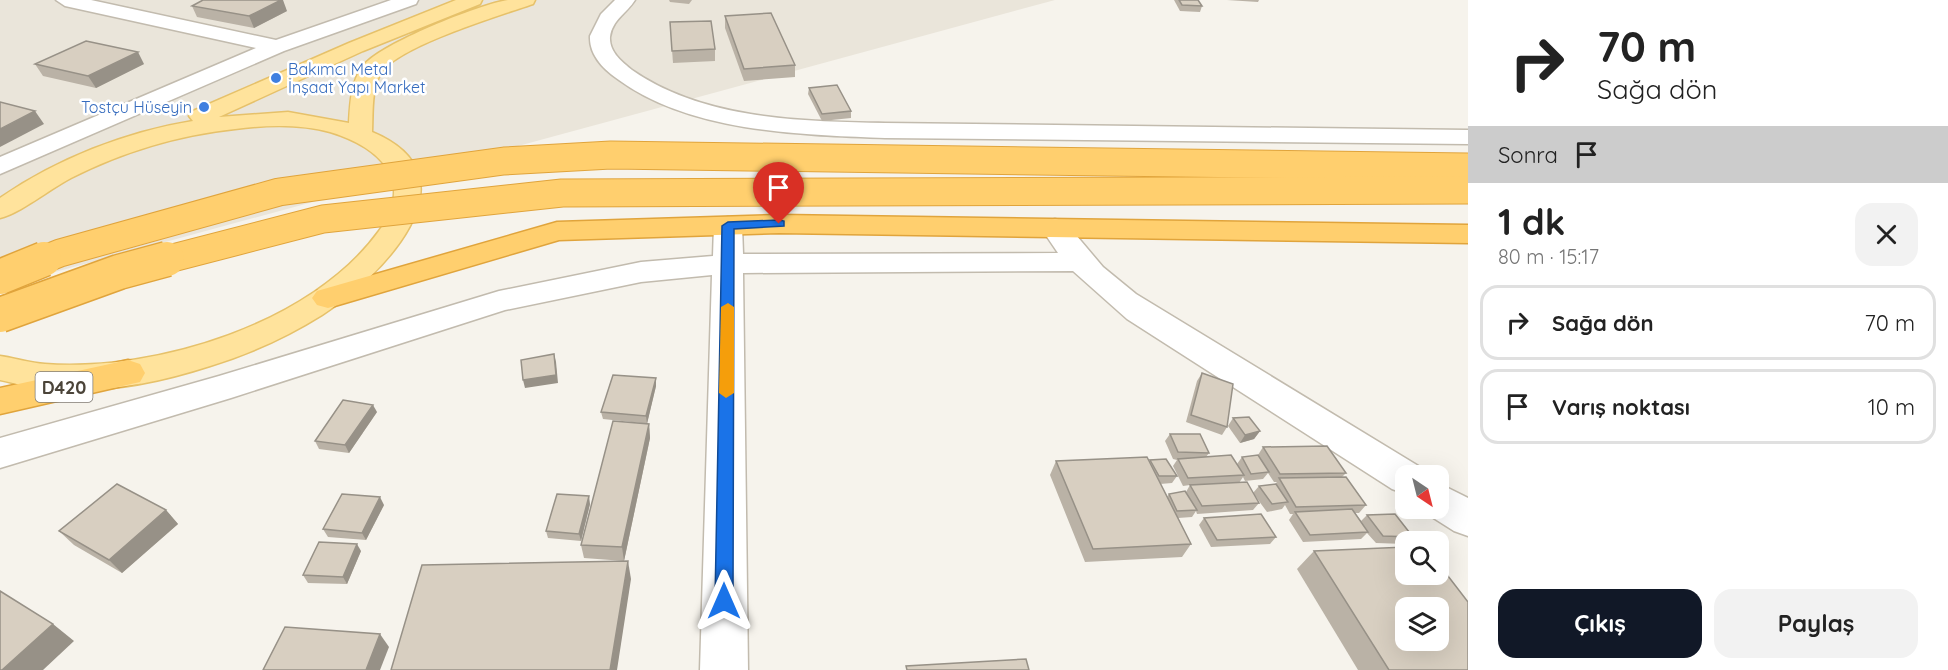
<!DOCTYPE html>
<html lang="tr">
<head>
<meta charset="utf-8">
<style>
	:root { --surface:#fff; --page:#f2f2f2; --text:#222; --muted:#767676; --line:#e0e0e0; --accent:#111827 }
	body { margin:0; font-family:Quicksand,sans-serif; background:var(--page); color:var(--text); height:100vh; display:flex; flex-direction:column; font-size:22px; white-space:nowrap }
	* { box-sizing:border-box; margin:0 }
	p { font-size:20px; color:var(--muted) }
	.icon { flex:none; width:33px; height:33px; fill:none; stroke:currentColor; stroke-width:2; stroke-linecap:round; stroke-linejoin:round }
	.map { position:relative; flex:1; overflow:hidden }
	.details { display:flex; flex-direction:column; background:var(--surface); width:480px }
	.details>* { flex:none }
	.guide { background:#fff; color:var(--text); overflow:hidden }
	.needle { width:39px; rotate:145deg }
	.buttons { position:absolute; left:1395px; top:465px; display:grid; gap:12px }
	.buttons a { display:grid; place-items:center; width:54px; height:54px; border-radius:12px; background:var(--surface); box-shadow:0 6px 24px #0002; font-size:30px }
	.pin { position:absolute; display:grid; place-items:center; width:51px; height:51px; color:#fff; margin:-62px -26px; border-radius:50% 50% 50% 0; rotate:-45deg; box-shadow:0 0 6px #0007 }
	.pin .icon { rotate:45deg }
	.me { position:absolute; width:66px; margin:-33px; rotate:0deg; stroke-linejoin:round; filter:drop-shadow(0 0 4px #0008) }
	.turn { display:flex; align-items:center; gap:21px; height:126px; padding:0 30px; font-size:27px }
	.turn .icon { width:78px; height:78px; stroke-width:2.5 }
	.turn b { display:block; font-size:42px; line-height:51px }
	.then { display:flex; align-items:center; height:57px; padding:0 30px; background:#0003; gap:12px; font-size:22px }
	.round { display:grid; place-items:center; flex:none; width:63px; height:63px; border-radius:18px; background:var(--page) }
	.summary { display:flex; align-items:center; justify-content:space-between; height:102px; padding:0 30px }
	h1 { font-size:36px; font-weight:800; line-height:45px }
	.cta { display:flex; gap:12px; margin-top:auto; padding:12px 30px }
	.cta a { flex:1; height:69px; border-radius:18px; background:var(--accent); color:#fff; font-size:24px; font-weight:800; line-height:69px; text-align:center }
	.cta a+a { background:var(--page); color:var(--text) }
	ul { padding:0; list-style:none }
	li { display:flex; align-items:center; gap:18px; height:75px; margin:0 12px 9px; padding:0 18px; border:3px solid var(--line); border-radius:18px }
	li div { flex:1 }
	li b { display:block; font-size:22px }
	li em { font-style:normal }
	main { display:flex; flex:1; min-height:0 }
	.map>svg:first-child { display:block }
</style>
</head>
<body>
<main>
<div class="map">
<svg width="1468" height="670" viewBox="0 0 1468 670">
	<rect width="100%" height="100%" fill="#f6f3ec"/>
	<!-- residential -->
	<path fill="#eae5da" d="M0,0H1055L0,287Z"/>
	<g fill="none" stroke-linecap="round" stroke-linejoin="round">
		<defs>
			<g id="minor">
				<path d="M56,0H91L276,40L391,0H418L416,4L284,51L0,174V157L256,48L65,6Z"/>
				<path d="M615,0H635C627,13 612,20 610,37C609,52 622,62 632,70C704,120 801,121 885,123L1468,130V144L885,138C801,135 690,132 619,80C604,70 589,55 590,36L601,14Z"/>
				<path d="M728,217L738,220L742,226L743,254L1058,253L1041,228L1045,222L1055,219L1065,222L1103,267L1136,294L1420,467L1424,476H1406V494L1392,489L1127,319L1073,271L743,273L748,670H700L712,275L641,282L505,310L231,398L0,468V438L219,376L499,291L641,262L713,256L714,226L718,220Z"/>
				<path d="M1438,483L1468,498V536L1454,531L1424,512L1422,508H1438Z"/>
			</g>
			<path id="major" d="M456,0H482L480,4L363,51L219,117L288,112L349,123C350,104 351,81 363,66C380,44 480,4 508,0C517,0 527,0 535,0L533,4C501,15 398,46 381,73C371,89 373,114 372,132C482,178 379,278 322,315C287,337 249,354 210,366C158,383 99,394 45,389C29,388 15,383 0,380V356C15,358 30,363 45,364C155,372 312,324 379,231C416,180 379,147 330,132C301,124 265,125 235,129C179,135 122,152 71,178C50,189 19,214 0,218V198C57,159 125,132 193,121L189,116L193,111L349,43Z"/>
			<g id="highway">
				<path d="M779,215L1468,225V243L779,233L559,240L328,308L317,305L312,298L317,291L557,222Z"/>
				<path d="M128,360L140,364L145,373L140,382L0,414V388Z"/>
			</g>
		</defs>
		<!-- minor casing -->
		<use href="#minor" stroke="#c2bbae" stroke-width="3"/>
		<!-- major casing -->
		<use href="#major" stroke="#e6c16a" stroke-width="3"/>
		<!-- highway casing -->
		<use href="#highway" stroke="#e0a43c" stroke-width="3"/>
		<!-- minor -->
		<use href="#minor" fill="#fff" fill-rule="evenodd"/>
		<!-- major -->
		<use href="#major" fill="#ffe39c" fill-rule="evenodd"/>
		<!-- highway -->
		<use href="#highway" fill="#ffcf6e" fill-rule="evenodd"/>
		<defs>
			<g id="highway-bridge-far1">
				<path d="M40,261L60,253L279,192L504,161L611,155L1468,167"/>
				<path d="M161,261L323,219L562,193L1468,190"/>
			</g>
			<g id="highway-bridge">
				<path d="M0,277L44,259"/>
				<path d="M0,315L119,272L167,259"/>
			</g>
		</defs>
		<!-- highway-bridge-far1 casing -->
		<use href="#highway-bridge-far1" stroke="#e0a43c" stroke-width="29" stroke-linecap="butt"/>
		<!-- highway-bridge casing -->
		<use href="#highway-bridge" stroke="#e0a43c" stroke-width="37" stroke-linecap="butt"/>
		<!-- highway-bridge-far1 -->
		<use href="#highway-bridge-far1" stroke="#ffcf6e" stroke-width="27"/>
		<!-- highway-bridge -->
		<use href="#highway-bridge" stroke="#ffcf6e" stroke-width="34"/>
	</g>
	<!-- wall -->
	<g fill="#bab2a6">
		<path d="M669,0H692L689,4L670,2Z"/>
		<path d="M1174,0H1198L1202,6L1200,12L1180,11Z"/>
		<path d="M1227,0H1259L1258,2Z"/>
		<path d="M192,6L287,11L254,28L197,17Z"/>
		<path d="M725,16L795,65V77L744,81L725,28Z"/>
		<path d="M670,22L715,49V61L673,63Z"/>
		<path d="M35,64H144L96,88L43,76Z"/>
		<path d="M809,88L851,111V118L822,121L808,94Z"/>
		<path d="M1202,373L1227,427L1222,435L1186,422L1197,381Z"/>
		<path d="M656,378V386L647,423L649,424L650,438L624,561L584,558L581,545L641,423L603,419L601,412Z"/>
		<path d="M377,412L349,453L319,449L315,441Z"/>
		<path d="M1233,418L1260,431L1254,439L1240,443L1228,426Z"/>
		<path d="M1170,434L1209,453L1206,457L1237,464L1242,457L1258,455L1263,447L1346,473L1342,477L1366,505L1359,513H1355L1361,521L1367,515L1413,537L1408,542H1406L1405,544L1376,543L1367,533L1361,539L1303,542L1289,520L1293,514H1290L1285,505L1282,509L1267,512L1253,493L1259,486L1275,484L1277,482H1274L1268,473L1263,479L1245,481L1243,477L1239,483L1259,503L1253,510L1197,514L1196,511L1192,517L1178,518L1191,544L1182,557L1085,562L1050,475L1056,461H1149L1150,460L1177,476L1172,483L1160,484L1167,497L1169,494L1186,492L1190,485L1183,486L1173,466L1177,460L1173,459L1165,441Z"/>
		<path d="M590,504L581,541L548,538L546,531Z"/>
		<path d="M384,505L366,540L328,537L323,529Z"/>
		<path d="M166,510L178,524L122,573L74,545L59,531Z"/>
		<path d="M1204,518L1276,537L1270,544L1211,547L1199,525Z"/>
		<path d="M361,551L347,584L308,583L303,575Z"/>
		<path d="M1314,551L1468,670H1358L1297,569Z"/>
	</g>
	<!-- shaded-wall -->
	<g fill="#979187">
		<path d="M281,0H283L287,11L254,28L249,16Z"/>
		<path d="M138,52L144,64L96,88L88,76Z"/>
		<path d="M35,111L44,124L0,147V129Z"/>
		<path d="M554,354L556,362L558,383L525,388L523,380Z"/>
		<path d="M656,378V386L647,424L646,416Z"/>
		<path d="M373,405L377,412L349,453L345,445Z"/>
		<path d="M649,424L650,438L624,561L622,547Z"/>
		<path d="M1260,431L1254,439L1240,443L1245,435Z"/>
		<path d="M589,496L590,504L581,541L579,534Z"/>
		<path d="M380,497L384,505L366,540L362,533Z"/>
		<path d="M166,510L178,524L122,573L109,560Z"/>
		<path d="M357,544L361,551L347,584L343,577Z"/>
		<path d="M628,561L631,579L617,670H610Z"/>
		<path d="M53,624L74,641L43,670H2Z"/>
		<path d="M380,634L389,647L380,670H366Z"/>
	</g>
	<!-- building -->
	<g fill="#d8cfc1" stroke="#979187" stroke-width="1.5" fill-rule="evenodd">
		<path d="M203,0H281L249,16L192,6Z"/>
		<path d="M1179,0H1198L1202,6L1182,5Z"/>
		<path d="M771,13L795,65L744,69L725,16Z"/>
		<path d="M711,21L715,49L672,51L670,22Z"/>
		<path d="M86,41L138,52L88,76L35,64Z"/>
		<path d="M837,85L851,111L822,114L809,88Z"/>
		<path d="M0,102L35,111L0,129Z"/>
		<path d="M554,354L556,375L523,380L521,360Z"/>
		<path d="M1202,373L1233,384L1227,427L1191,415Z"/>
		<path d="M613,375L656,378L646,416L601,412Z"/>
		<path d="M343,400L373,405L345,445L315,441Z"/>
		<path d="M1249,417L1260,431L1245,435L1233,418Z"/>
		<path d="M613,421L649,424L622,547L581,545Z"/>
		<path d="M1170,434H1200L1209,453L1178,452Z"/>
		<path d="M1327,446L1346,473L1280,474L1263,447Z"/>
		<path d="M1231,455L1244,475L1188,478L1178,459Z"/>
		<path d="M1258,455L1269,472L1251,474L1242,457Z"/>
		<path d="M1147,457L1191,544L1093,549L1056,461Z"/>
		<path d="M1166,459L1177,476H1159L1150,460Z"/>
		<path d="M1346,477L1366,505L1296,507L1279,478Z"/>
		<path d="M1247,482L1259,503L1202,506L1190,485Z"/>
		<path d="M117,484L166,510L109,560L59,531Z"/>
		<path d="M1276,484L1288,502L1272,504L1259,486Z"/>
		<path d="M1185,491L1197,510L1177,511L1169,494Z"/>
		<path d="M342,494L380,497L362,533L323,529Z"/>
		<path d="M557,494L589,496L579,534L546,531Z"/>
		<path d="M1352,509L1368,532L1310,535L1295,512Z"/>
		<path d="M1261,514L1276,537L1217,540L1204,518Z"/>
		<path d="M1395,514L1413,537L1383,536L1367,515Z"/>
		<path d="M319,542L357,544L343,577L303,575Z"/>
		<path d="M1406,547V574H1438V563L1468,602V670H1389L1314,551ZM1406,608H1438V640H1406Z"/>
		<path d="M628,561L610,670H391L422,565Z"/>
		<path d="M0,591L53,624L2,670H0Z"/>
		<path d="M285,627L380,634L366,670H263Z"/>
		<path d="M1026,659L1029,670H907L906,666Z"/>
	</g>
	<!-- route -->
	<path fill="#1a73e8" stroke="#114b97" stroke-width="1.5" d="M779,220L784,221V226L734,229L733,601L731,607L724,610L718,607L715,601L722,226L728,222Z"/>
	<!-- slow -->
	<path fill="#f59e0b" d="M728,303L734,307V393L726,398L719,393L721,307Z"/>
	<!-- markers -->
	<g fill="#3f7fe0" stroke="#fff" stroke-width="2">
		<circle cx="276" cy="78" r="6"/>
		<circle cx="204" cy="107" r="6"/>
	</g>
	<g text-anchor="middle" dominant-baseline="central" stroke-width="5" stroke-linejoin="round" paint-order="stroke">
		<!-- far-shop labels -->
		<g font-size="16" fill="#366cbe" stroke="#fff" text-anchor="start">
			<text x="288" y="69">Bakımcı Metal<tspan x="288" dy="18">İnşaat Yapı Market</tspan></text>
			<text x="192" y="107" text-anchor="end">Tostçu Hüseyin</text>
		</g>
		<!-- shield labels -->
		<rect fill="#fff" stroke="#817c74" stroke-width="1.5" x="35.5" y="372" width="57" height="30" rx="4.5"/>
		<g font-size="18" font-weight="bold" fill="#4b4439">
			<text x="64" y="387">D420</text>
		</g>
	</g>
</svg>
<div class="buttons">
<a><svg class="needle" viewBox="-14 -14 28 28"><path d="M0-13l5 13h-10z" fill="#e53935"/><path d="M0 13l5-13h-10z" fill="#767676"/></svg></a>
<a><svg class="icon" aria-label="search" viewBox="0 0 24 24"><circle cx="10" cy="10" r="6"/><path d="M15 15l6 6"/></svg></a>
<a><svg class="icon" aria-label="layers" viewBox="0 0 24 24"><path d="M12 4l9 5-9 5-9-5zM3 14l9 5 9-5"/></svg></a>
</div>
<div class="pin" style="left:779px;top:224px;background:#d93025"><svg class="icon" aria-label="arrive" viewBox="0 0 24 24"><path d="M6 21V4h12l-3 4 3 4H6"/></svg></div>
<svg class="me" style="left:724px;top:601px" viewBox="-20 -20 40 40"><path d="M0-17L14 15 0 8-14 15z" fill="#1a73e8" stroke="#fff" stroke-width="4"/></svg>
</div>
<section class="details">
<div class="guide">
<div class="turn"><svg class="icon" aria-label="right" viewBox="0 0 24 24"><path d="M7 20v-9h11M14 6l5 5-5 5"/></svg><div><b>70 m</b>Sağa dön</div></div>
<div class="then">Sonra<svg class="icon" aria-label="arrive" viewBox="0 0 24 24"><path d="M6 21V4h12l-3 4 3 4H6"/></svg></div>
</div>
<div class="summary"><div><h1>1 dk</h1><p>80 m · 15:17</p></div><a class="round"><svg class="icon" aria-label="close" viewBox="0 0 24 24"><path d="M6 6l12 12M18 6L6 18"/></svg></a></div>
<ul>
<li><svg class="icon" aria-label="right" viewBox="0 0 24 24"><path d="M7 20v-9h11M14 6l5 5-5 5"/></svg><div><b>Sağa dön</b></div><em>70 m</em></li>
<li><svg class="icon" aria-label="arrive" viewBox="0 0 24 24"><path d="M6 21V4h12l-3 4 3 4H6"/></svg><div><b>Varış noktası</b></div><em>10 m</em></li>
</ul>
<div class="cta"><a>Çıkış</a><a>Paylaş</a></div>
</section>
</main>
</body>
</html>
